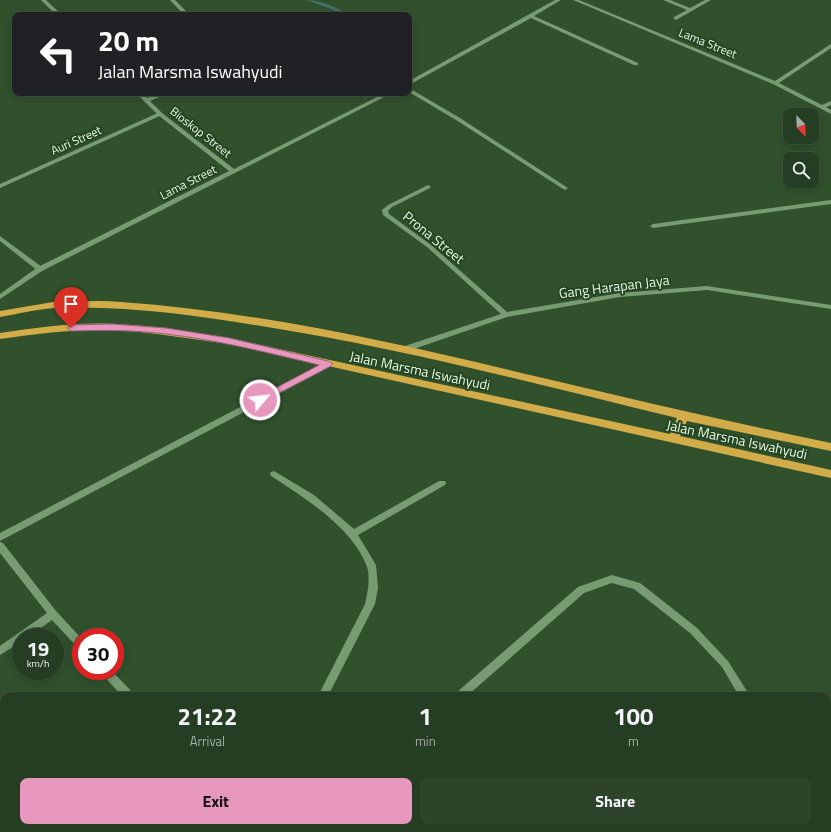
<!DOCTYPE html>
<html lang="en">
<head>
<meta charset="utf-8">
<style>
	:root { --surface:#253d22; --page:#2d442a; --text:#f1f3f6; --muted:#a3aea5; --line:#425640; --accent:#e797bd }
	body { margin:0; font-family:"Titillium Web",sans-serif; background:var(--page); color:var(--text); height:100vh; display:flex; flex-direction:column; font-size:15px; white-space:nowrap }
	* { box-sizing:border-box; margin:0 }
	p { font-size:13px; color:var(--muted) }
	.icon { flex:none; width:22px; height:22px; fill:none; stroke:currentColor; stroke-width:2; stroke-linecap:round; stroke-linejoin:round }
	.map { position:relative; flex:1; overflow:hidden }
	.details { position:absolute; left:0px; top:692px; width:831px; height:140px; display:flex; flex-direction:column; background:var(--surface); border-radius:12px 12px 0 0; box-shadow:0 2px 10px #0003,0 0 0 1px var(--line) }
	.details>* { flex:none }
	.top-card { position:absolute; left:12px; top:12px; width:400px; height:84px; border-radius:8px; box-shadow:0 2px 10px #0003,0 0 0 1px var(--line); background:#202124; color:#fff; overflow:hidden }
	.needle { width:26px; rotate:157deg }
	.buttons { position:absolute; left:783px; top:108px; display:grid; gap:8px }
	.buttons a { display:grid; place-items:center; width:36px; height:36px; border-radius:8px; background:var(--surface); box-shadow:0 2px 10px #0003,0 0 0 1px var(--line); font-size:20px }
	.speed { position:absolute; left:12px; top:628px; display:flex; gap:8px; font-size:20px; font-weight:700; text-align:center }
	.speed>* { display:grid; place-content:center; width:52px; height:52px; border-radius:50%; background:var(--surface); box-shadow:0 2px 10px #0003,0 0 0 1px var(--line); line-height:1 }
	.speed small { font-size:10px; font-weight:400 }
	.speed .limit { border:6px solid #d22; background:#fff; color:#111 }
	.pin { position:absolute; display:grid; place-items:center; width:34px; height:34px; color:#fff; margin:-41px -17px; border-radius:50% 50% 50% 0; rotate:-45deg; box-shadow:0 0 4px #0007 }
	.pin .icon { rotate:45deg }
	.me { position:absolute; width:44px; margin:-22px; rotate:62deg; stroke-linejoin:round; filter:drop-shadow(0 0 3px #0008) }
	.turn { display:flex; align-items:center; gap:14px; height:84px; padding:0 20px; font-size:18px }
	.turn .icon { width:52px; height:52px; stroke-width:2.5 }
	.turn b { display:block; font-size:28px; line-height:34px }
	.eta { display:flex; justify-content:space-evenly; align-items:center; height:68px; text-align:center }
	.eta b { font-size:24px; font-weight:700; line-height:28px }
	.action { display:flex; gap:8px; margin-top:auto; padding:8px 20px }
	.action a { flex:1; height:46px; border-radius:8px; background:var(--accent); color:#111; font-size:16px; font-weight:700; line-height:46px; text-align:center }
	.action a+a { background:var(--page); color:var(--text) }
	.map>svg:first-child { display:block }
</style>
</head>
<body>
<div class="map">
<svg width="831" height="832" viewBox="0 0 831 832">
	<rect width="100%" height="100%" fill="#31512d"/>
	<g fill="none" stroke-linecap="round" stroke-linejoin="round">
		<!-- stream -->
		<g fill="#456f6b" fill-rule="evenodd">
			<path d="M307,0C320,0 337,7 348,15H343L331,9Z"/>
			<path d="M358,93H364L369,97L365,98Z"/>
		</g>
		<!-- service -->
		<g fill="#789b73" fill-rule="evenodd">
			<path d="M663,0H670L690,8L705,0H711L676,20L674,19V17L687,10Z"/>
			<path d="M160,112L163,114L162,115L0,188V184Z"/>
			<path d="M0,236L42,267L43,269L42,271H38L0,241Z"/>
		</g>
		<!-- minor -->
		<g fill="#789b73" fill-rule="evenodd">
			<path d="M41,0H46L62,15H56Z"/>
			<path d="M170,0H175L190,15H184Z"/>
			<path d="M555,0H561L534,16L638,63V65H634L531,18L409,85V81Z"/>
			<path d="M573,0H579L775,81L831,44V48L779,83L822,105L831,101V105L826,107L831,110V114L773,84Z"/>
			<path d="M409,88L460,118L568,188L565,190L563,189L456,120L409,92Z"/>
			<path d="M136,93H142L147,98L161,93H169L150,101L162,113L234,169L385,93H392L42,271L0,299V294L38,267L229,171L158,115Z"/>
			<path d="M428,185L431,187L430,188L392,207L388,211L389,214L431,245L507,312L620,293L707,286L831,305V309L707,290L620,297L507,317L408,351H402L401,349L402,347L501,314L427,247L383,215L382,210L388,205Z"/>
			<path d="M831,200V204L653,228L650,226L653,224Z"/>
			<path d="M328,361L332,364L331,366L0,541V533Z"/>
			<path d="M274,471L314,495L354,529L439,481H445L446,483L445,485L358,535L376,565L378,588L375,604L328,696H318L365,604C368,592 371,576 366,564C350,526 305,498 271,476L270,474L271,472Z"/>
			<path d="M0,542L3,543L56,611L81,638V649L78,648L52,620L28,637H21V642L0,655V646L47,613L0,553Z"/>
			<path d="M612,575L640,583L696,627L728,661L750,696H739L722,667L690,633L634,589L612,583L584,593L467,696H455L456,693L578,587Z"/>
			<path d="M100,671H112L133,693L134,696H122L102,674Z"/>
			<path d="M827,775L831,776V786L827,785Z"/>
			<path d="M83,828H97L96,832H81Z"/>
			<path d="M183,828H193L195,832H183Z"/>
			<path d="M648,828H663L662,832H646Z"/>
		</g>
		<!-- trunk -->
		<path fill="#d1ac48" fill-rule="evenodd" d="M53,302C75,302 98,300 121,302C264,312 404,345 543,378C639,401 735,423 831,443V451L687,421L680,436L831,470V478L229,344C191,339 152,332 113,330C75,329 37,334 0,339V333C37,328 75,322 113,324C152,325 191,332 229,338L670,434L677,418C539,385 402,348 261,326C193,315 124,305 55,308C37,309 18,314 0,317V311Z"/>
	</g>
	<!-- route -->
	<path fill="#e797bd" stroke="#96627b" d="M112,324L166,328L229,338L328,361L333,364L331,366L260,403L256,400L257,398L319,365C269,353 218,340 166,334C135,330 103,330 71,331L67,328L71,325Z"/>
	<g text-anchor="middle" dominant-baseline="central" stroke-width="4" stroke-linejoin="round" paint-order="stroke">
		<!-- far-street labels -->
		<g font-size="12" fill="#e5f8e2" stroke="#264623">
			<text transform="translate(708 43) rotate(22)">Lama Street</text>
			<text transform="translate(201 132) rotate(38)">Bioskop Street</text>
			<text transform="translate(76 140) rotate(-24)">Auri Street</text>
			<text transform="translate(188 182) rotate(-27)">Lama Street</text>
		</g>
		<!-- street labels -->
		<g font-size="14" fill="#e5f8e2" stroke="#264623">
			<text transform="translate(434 237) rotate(39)">Prona Street</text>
			<text transform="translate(614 286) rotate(-7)">Gang Harapan Jaya</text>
			<text transform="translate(420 370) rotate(12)">Jalan Marsma Iswahyudi</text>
			<text transform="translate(737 439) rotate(12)">Jalan Marsma Iswahyudi</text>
		</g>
	</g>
</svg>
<div class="buttons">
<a><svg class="needle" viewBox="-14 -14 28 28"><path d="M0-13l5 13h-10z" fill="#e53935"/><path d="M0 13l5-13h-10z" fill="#a3aea5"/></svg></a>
<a><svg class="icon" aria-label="search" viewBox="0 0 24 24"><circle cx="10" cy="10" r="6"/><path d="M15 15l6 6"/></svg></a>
</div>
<div class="speed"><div>19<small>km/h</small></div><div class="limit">30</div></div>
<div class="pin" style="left:71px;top:328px;background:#d93025"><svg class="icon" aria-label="arrive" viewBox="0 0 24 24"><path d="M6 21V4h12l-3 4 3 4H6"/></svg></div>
<svg class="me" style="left:260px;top:400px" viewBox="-20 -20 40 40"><circle r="17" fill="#e797bd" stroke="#fff" stroke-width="3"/><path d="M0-11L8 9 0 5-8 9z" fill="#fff"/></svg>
<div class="top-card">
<div class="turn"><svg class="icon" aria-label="left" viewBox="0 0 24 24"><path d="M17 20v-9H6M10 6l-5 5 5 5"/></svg><div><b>20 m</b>Jalan Marsma Iswahyudi</div></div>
</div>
<section class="details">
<div class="eta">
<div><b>21:22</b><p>Arrival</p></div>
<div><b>1</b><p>min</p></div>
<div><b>100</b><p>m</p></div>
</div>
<div class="action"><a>Exit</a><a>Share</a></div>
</section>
</div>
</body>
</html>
